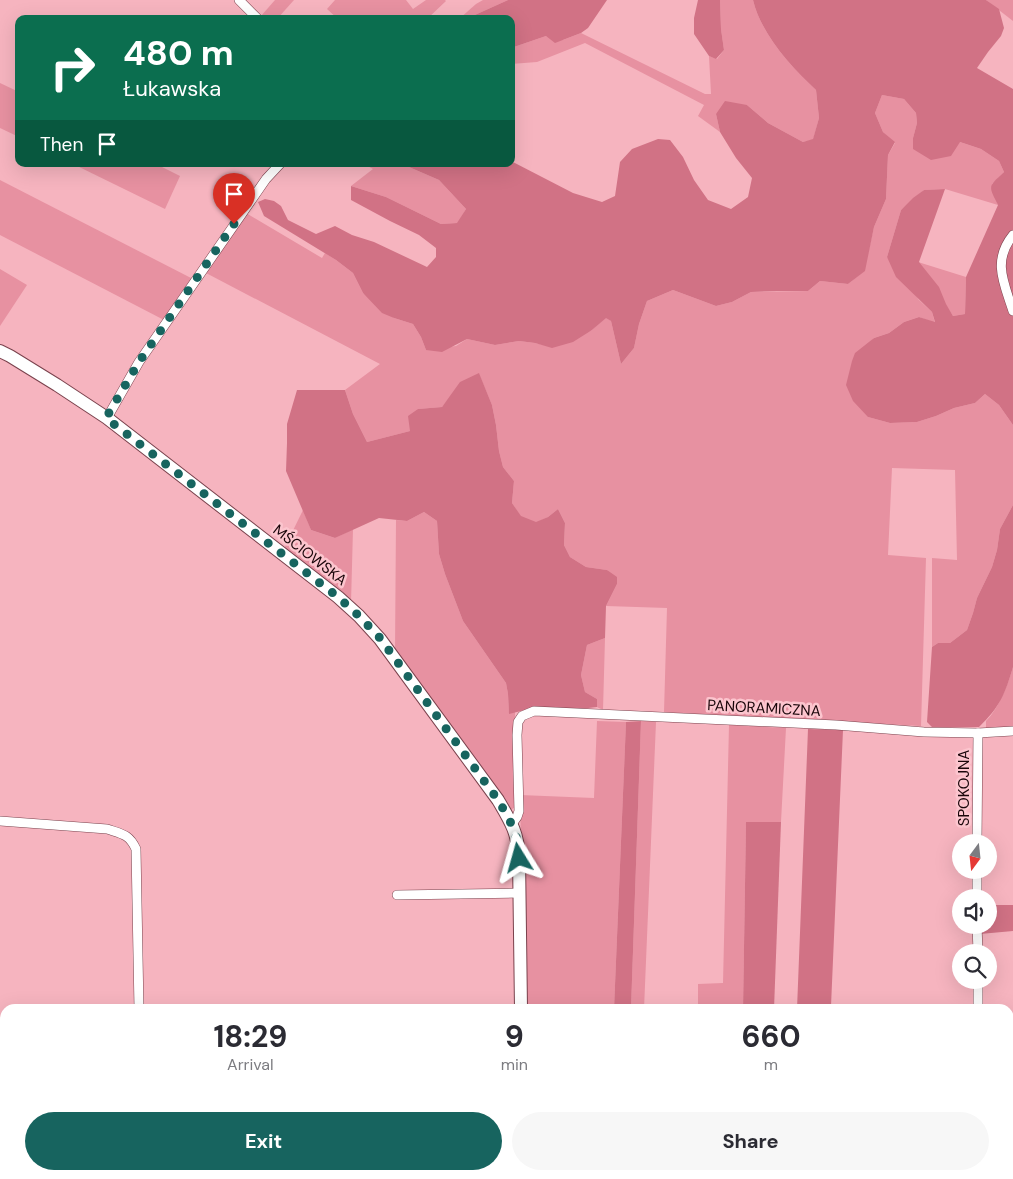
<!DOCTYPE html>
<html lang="en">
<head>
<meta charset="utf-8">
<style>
	:root { --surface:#fff; --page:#f7f7f7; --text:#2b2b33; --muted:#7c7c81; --accent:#17645f }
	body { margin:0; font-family:"DM Sans",sans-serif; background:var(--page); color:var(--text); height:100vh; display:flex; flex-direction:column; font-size:19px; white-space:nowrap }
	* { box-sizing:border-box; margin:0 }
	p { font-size:16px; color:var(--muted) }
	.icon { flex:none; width:28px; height:28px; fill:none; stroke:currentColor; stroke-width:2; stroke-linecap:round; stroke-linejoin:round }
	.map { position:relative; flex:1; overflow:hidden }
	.sheet { position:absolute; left:0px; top:1004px; width:1014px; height:176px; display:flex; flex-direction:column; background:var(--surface); border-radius:15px 15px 0 0; box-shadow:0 5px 20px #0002 }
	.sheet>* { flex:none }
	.banner { position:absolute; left:15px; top:15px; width:500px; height:152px; border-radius:10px; box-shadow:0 5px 20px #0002; background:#0b6e4f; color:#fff; overflow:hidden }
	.needle { width:32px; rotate:195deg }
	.fabs { position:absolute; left:952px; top:834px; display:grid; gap:10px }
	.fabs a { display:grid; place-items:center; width:45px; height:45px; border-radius:50%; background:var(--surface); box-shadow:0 5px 20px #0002; font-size:25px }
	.pin { position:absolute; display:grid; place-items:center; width:42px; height:42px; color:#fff; margin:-51px -21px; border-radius:50% 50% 50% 0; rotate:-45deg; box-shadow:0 0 5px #0007 }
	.pin .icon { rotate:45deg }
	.me { position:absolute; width:55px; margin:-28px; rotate:352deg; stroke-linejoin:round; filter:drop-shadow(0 0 4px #0008) }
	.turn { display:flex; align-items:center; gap:18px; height:105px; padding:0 25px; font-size:22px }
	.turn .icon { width:65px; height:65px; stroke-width:2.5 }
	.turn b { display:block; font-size:35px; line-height:42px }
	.then { display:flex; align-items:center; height:48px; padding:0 25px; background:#0003; gap:10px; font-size:19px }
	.eta { display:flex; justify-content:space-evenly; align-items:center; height:85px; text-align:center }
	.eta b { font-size:30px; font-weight:700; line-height:35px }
	.cta { display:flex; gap:10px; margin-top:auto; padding:10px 25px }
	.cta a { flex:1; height:58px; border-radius:30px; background:var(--accent); color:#fff; font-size:20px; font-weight:700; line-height:58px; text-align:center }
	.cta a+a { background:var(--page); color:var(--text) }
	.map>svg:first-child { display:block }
</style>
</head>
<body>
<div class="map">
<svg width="1013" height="1179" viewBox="0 0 1013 1179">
	<rect width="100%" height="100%" fill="#f6b4bf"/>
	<!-- green -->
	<g fill="#e791a1">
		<path d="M275,0H294L277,19H264L261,16Z"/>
		<path d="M335,0H406L413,9L426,0H445L446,1L427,19H338L327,9Z"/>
		<path d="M483,0H508L466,19H459L476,4Z"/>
		<path d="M720,0H753C761,34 791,67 816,90L819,118L813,140L803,142L768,123L747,105L716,114L720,132L698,116L704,105L585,43L537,62L511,64V48L546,36L563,40L581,33L705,94H711L709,56L717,59L724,50L721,29Z"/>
		<path d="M986,0H1013V21Z"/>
		<path d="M0,83L19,92V137L0,128Z"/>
		<path d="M882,95L904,99L916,113L917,123L913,138L960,142L981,149L999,161L1004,172L992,184L998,205L945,189L924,190L901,210L887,257L919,300L932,312L935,323L919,317L904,322L889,333L874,338L867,345L868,417L890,423L917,422L936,416L954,408L975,403L985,394L999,405L1013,425V505L1000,529L997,550L992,567L977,598L973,613L967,630L950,643H938L932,647V558L957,560L955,470L892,468L888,555L926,558L921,726L664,712L667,608L606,606L617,584L607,570L586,567L570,557L564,545L565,523L558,509L548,517L536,523L521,517L512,503L514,481L503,467L499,451L496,425L492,405L479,374L451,396L442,407L418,409L410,431L367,442L353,414L345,390L380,364L206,273L246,213L322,258L325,253L336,260L353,273L363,293L394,318L413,324L421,337L426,350L456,346L467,339L495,345L519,341L535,343L552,347L592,330L606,317L611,321L621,364L634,348L639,324L647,301L673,290L716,306L732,302L751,292L808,291L820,281L848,284L864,271L874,227L886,199L888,155L895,143L883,132L875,113Z"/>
		<path d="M73,164H156L180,176L165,209Z"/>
		<path d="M364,164H402L439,180L466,209L458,223L441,224L386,197L351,186L373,169Z"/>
		<path d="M0,180L193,279L164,320L0,235Z"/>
		<path d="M918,262L966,277L965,314L953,316Z"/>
		<path d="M0,269L27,285L0,326Z"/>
		<path d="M303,510L311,530L335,538L353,529L351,603L284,549Z"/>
		<path d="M424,512L437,521L439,554L445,574L463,621L506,683L508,694L509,713L515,712L516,800L515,807L511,810L395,651L396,520L407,521Z"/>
		<path d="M605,638L603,710L597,707V699L585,692L581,675L587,645Z"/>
		<path d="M1013,667V727L986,728V721C999,708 1008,684 1013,667Z"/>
		<path d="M597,721L626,722L614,1009H524L520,795L594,798Z"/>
		<path d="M641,721L656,722L644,1009H631Z"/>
		<path d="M729,725L786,728L781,822H746L743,1009H698V984L723,983Z"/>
		<path d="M1013,1046V1139H1009V1047Z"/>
	</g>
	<!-- forest -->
	<g fill="#d17285">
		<path d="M508,0H607L588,28L581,33L555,43L546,36L511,48V19H466Z"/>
		<path d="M698,0H720L721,29L724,50L716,59L709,56L694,34V18Z"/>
		<path d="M753,0H986L999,9L1004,28L1001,36L988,52L977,68L1013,89V425L999,405L985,394L975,403L954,408L936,416L917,422L890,423L868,417L853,401L846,385L852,361L855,353L874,338L889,333L904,322L919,317L935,322L932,312L896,277L887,257L901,210L913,198L924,190L945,189L919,262L939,287L946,304L953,316L965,314L966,277L998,205C988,185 988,187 1004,172L999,161L981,149L960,142L951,156L931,160L913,149V138L917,123L916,113L904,99L882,95L875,113L883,132L895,142L888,155L886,199L874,227L865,271L848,284L820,281L808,291H777L751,292L732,302L716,306L673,290L647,301L639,324L634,348L621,364L611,321L606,318L592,330L573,342L552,348L535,343L519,341L495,345L467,339L442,352L426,350L421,337L413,324L394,318L382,313L363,293L353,273L336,260L264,216L258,202L265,199L274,201L281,206L288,220L316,234L335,226L352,235L374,242L427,267L436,257V248L419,235L390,221L351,200V186L386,197L441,224L457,223L466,209L439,180L402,164H511V161L573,193L602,202L615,196L620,162L632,149L658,139L670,140L683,157L694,180L708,200L731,209L748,197L752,178L736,158L720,132L716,114L725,101L747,105L768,123L803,142L813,139L819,118L816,90C791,67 761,34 753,0Z"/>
		<path d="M479,373L492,405L496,425L499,451L503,467L514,481L512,503L521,516L536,522L548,517L558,509L565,523L564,545L570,557L586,567L607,570L617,577V584L606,606L605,638L587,645L581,675L585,692L597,699V707L580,709L537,707L509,714L508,694L506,683L463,621L445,574L439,554L437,521L424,512L407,521L379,518L335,538L311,530L286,471L287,443V424L297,390H345L353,414L367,442L410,431L408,416L418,409L442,407L460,382Z"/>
		<path d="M1013,505V667C1005,694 1000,707 979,727H932L927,722L932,647L938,643H950L967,630L973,613L977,598L992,567L997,550L1000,529Z"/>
		<path d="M641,721L631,1009H614L626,722Z"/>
		<path d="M808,729L843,730L831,1006L842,1009H797Z"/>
		<path d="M746,822H781L774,1009H743Z"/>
		<path d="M989,905H1013V931L980,934L979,925H989Z"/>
	</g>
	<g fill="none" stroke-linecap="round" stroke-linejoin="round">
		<defs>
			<g id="street">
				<path d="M239,0L258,19"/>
				<path d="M1013,235C992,261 1004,283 1013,311"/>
				<path d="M107,418L139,362L266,179L280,164"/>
				<path d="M0,821L107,829C122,834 129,834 136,849L139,1009"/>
				<path d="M512,824L517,817L519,811L517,735L518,722L522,716L534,711L836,725L924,732L978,733L1013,731"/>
				<path d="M977,842L978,733"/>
				<path d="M397,895L519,893"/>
				<path d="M977,898V870"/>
				<path d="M977,925L978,952"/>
				<path d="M978,1009V980"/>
				<path d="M142,1175V1179"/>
				<path d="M977,1179V1175"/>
			</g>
			<g id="secondary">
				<path d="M0,351L10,356L57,385L107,418L338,597L359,616L380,639L498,800C511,822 518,833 519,858L521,1009"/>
				<path d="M522,1175V1179"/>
				<path d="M677,1179H732"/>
			</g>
		</defs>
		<!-- street casing -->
		<use href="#street" stroke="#7a424d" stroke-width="10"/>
		<!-- secondary casing -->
		<use href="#secondary" stroke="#7a424d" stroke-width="14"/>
		<!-- street -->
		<use href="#street" stroke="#fff" stroke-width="9"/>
		<!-- secondary -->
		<use href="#secondary" stroke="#fff" stroke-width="12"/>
	</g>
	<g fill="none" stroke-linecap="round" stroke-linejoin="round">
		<!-- route -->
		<path stroke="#17645f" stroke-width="9" stroke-dasharray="0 16.2" d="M234,224L139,362L106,418L338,597L359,616L380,638L498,800C511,822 518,833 519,858"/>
	</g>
	<g text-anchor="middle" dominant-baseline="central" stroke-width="5" stroke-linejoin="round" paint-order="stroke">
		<!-- street labels -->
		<g font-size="15" fill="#190509" stroke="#fcc5ce">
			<text transform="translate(310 555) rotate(38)">MŚCIOWSKA</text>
			<text transform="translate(764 708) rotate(3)">PANORAMICZNA</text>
			<text transform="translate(964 788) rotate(-90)">SPOKOJNA</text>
		</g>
	</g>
</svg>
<div class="fabs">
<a><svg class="needle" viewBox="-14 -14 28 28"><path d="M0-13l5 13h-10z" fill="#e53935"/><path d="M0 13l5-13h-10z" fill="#7c7c81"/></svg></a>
<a><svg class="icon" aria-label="sound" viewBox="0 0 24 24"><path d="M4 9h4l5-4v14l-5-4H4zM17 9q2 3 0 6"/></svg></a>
<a><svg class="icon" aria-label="search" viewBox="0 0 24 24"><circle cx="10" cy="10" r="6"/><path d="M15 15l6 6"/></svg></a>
</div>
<div class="pin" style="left:234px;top:224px;background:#d93025"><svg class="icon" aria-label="arrive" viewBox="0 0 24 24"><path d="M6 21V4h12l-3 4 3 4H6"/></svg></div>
<svg class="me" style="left:519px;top:858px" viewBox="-20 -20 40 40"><path d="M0-17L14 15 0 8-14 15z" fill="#17645f" stroke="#fff" stroke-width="4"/></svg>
<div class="banner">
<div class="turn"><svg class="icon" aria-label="right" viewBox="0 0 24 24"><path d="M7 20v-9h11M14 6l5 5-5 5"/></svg><div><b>480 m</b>Łukawska</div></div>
<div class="then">Then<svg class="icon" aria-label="arrive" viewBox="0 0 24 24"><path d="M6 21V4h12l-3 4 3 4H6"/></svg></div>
</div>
<section class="sheet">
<div class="eta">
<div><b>18:29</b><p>Arrival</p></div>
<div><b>9</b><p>min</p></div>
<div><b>660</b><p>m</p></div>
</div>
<div class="cta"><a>Exit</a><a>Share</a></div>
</section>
</div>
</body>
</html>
